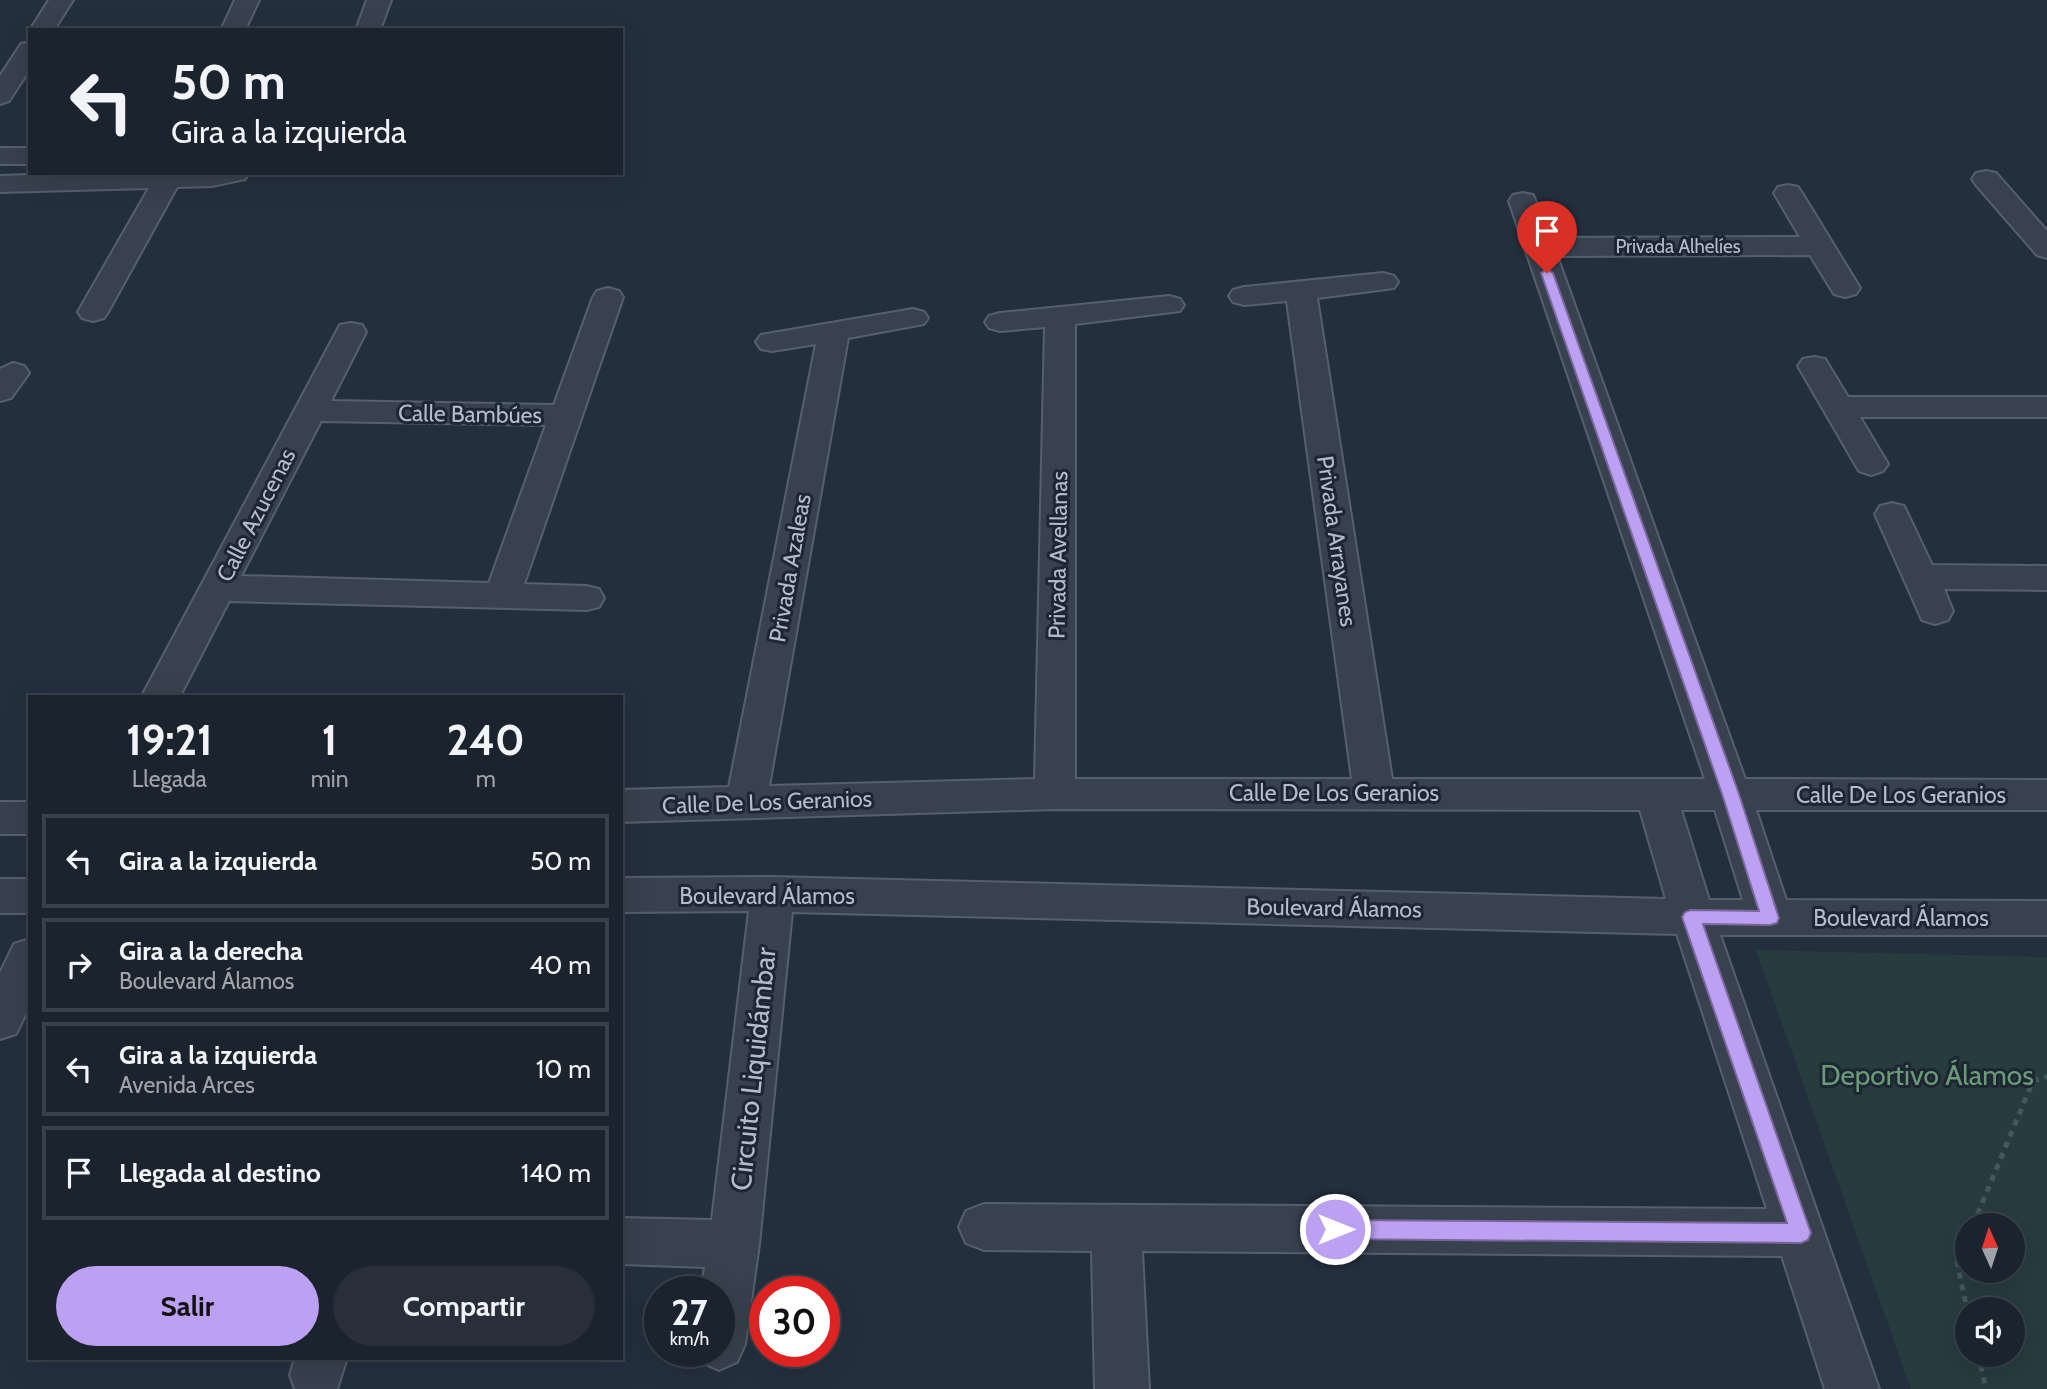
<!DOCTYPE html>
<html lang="es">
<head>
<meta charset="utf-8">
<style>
	:root { --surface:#1b232e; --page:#282f3a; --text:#f1f3f6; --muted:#a0a4aa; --line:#39404a; --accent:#bca0f2 }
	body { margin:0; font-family:Cabin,sans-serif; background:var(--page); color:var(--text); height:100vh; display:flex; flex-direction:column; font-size:26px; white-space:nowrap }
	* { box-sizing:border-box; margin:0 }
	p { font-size:23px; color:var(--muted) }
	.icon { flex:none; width:38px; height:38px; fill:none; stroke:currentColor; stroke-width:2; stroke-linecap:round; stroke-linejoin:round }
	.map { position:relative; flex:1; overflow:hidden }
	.drawer { position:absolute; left:28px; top:695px; width:595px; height:665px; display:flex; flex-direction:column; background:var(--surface); border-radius:0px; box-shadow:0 7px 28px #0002,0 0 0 2px var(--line) }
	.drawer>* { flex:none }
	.banner { position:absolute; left:28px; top:28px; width:595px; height:147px; border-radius:0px; box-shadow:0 7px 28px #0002,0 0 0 2px var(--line); background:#1b232e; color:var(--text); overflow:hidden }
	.needle { width:46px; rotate:357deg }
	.fabs { position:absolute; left:1955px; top:1213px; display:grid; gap:14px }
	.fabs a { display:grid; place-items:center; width:70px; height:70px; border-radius:50%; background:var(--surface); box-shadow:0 7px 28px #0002,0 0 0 2px var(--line); font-size:35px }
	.speed { position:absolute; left:644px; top:1276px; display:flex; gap:14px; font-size:35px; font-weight:700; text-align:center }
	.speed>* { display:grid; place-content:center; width:91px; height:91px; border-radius:50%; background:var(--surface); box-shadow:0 7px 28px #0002,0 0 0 2px var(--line); line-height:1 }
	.speed small { font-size:18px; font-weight:400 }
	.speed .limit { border:10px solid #d22; background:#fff; color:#111 }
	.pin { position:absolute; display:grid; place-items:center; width:60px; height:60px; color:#fff; margin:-72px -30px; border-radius:50% 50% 50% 0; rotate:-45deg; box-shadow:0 0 7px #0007 }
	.pin .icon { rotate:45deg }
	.me { position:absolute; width:77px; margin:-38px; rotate:90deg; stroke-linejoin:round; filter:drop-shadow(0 0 5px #0008) }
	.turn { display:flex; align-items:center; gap:24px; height:147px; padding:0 28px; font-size:32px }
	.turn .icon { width:91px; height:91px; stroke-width:2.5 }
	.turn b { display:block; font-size:49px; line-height:60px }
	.eta { display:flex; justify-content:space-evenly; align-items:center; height:119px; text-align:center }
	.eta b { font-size:42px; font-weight:700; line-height:49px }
	.primary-button { display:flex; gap:14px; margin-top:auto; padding:14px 28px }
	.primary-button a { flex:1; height:80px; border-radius:42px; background:var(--accent); color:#111; font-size:28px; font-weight:700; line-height:80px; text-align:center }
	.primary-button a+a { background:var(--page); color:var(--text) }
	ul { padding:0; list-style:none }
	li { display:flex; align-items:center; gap:21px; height:94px; margin:0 14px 10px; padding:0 14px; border:4px solid var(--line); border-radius:0px }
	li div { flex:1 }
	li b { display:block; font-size:26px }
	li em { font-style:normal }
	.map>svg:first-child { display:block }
</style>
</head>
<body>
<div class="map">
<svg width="2047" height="1389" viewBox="0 0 2047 1389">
	<rect width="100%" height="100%" fill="#242f3e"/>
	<!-- green -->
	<path fill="#263c3f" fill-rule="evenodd" d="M1756,950L2047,957V1389H1911ZM1967,1225H2012V1270H1967ZM1967,1309H2012V1354H1967Z"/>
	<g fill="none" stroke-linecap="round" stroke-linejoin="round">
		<defs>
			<g id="minor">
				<path d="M49,0H73L54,30H30Z"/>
				<path d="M235,0H259L245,30H221Z"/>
				<path d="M367,0H391L380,30H356Z"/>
				<path d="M30,42V69L9,101L0,104V76L21,44Z"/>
				<rect x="0" y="148" width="30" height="16"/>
				<path d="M1986,171L1996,173L2047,231V258L2037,255L1976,185L1972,179L1976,173Z"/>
				<path d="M87,173H249L245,179L212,186L177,187L108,312L104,318L93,321L82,318L78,312L149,188L0,192V176Z"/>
				<path d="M1788,185L1798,187L1802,193L1860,288L1856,294L1845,297L1834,294L1810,255L1557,256L1745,779L2047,780V810H1756L1786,900L2047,901V935H1720L1879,1389H1825L1782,1256L1142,1251L1149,1389H1095L1092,1251L984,1250L966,1243L959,1227L966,1211L984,1204L1767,1209L1677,934L792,912L759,1244L745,1344L737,1362L719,1370L701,1362L696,1351H719V1292H701L705,1267L621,1264V1218L712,1220L749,911L621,912V878L772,877L1666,899L1640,810L1055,809L621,822V790L729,787L816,344L772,351L761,349L756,342L761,335L913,309L924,312L928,318L924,324L848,338L769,786L1035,779L1045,327L1000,331L989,328L985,322L989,316L1000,313L1169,296L1180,299L1184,305L1180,311L1075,324V779H1352L1287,301L1244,305L1233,302L1229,296L1233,290L1244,287L1383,273L1394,276L1398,282L1394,288L1317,298L1392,779H1705L1509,201L1513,195L1523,193L1533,195L1550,238L1800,237L1774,193L1778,187ZM1681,810H1715L1743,900H1709Z"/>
				<path d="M608,288L619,291L623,297L524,584L586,586L599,589L604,598L599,607L586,610L229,601L180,696H142L340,325L351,323L362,325L366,332L331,401L554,405L593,297L597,291ZM321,421L546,425L489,583L241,576Z"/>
				<path d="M1814,357L1825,359L1848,397H2047V417H1860L1888,464L1883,471L1871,475L1859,471L1798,366L1803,359Z"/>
				<path d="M13,363L24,366L29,373L11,398L0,401V369Z"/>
				<path d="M1892,503L1904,506L1932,565L2047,566V590L1944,589L1953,611L1948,620L1935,624L1922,620L1875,514L1880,506Z"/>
				<rect x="0" y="802" width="30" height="32"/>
				<rect x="0" y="879" width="30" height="34"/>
				<path d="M30,939V1005L16,1034L0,1039V973L14,944Z"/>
				<path d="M295,1358H347L337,1389H295L290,1375Z"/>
			</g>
		</defs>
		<!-- minor casing -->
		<use href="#minor" stroke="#565f6c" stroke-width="4"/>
		<!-- path -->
		<g stroke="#44595c" stroke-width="5" stroke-dasharray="6 6" stroke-linecap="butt">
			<path d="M1973,1225L2033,1081L2047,1077"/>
			<path d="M1967,1239L1957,1263L1967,1309"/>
			<path d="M1978,1354L1986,1389"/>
		</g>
		<!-- minor -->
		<use href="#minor" fill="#38414e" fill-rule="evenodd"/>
	</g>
	<!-- route -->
	<path fill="#bca0f2" stroke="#7a689d" stroke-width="2" d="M1547,269L1553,273L1739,794L1779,918L1777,923L1770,925L1703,924L1811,1233L1808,1240L1801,1243L1335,1239L1328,1236L1325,1229L1328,1222L1335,1220L1787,1223L1682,917L1685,912L1691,910L1759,911L1722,794L1541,273Z"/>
	<g text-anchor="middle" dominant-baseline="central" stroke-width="6" stroke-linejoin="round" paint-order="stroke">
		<!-- far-street labels -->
		<g font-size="19" fill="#b4bcc9" stroke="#1d2633">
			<text x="1678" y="246">Privada Alhelíes</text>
		</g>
		<!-- street labels -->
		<g font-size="23" fill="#b4bcc9" stroke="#1d2633">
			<text transform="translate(470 414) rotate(1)">Calle Bambúes</text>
			<text transform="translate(256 515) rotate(-63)">Calle Azucenas</text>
			<text transform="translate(1337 541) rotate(82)">Privada Arrayanes</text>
			<text transform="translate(1058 555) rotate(-89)">Privada Avellanas</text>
			<text transform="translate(790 568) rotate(-80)">Privada Azaleas</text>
			<text x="1334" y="793">Calle De Los Geranios</text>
			<text x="1901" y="795">Calle De Los Geranios</text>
			<text transform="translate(767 802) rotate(-2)">Calle De Los Geranios</text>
			<text x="767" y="896">Boulevard Álamos</text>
			<text transform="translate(1334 908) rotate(1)">Boulevard Álamos</text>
			<text x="1901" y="918">Boulevard Álamos</text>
		</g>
		<!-- near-street labels -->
		<g font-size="28" fill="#b4bcc9" stroke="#1d2633">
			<text transform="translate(753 1069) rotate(-84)">Circuito Liquidámbar</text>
		</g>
		<!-- near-park labels -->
		<g font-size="28" fill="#6b9a76" stroke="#1d2633">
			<text x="1927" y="1075">Deportivo Álamos</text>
		</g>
	</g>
</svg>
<div class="fabs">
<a><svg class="needle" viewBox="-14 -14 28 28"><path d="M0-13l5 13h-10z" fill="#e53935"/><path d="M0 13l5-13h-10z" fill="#a0a4aa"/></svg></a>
<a><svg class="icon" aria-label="sound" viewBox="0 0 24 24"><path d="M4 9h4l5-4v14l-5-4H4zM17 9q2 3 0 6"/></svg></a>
</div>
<div class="speed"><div>27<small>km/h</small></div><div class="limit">30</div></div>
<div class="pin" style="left:1547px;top:273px;background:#d93025"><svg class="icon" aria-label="arrive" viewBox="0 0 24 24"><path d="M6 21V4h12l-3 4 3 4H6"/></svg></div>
<svg class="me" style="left:1335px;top:1229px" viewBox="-20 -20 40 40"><circle r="17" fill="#bca0f2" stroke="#fff" stroke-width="3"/><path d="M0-11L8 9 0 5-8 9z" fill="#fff"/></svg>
<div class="banner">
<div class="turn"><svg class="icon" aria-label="left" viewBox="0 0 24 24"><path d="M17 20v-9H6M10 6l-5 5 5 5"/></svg><div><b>50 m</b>Gira a la izquierda</div></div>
</div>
<section class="drawer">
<div class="eta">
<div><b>19:21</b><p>Llegada</p></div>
<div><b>1</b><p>min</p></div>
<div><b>240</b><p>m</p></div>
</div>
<ul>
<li><svg class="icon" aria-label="left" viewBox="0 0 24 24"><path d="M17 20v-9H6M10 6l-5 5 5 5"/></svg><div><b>Gira a la izquierda</b></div><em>50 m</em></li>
<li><svg class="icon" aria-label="right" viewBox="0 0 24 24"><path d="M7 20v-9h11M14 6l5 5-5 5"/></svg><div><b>Gira a la derecha</b><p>Boulevard Álamos</p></div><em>40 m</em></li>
<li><svg class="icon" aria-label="left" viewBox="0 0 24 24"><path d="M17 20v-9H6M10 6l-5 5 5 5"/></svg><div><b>Gira a la izquierda</b><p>Avenida Arces</p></div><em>10 m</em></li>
<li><svg class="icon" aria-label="arrive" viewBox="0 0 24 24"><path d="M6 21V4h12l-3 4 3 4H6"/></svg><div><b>Llegada al destino</b></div><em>140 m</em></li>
</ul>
<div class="primary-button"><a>Salir</a><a>Compartir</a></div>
</section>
</div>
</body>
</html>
